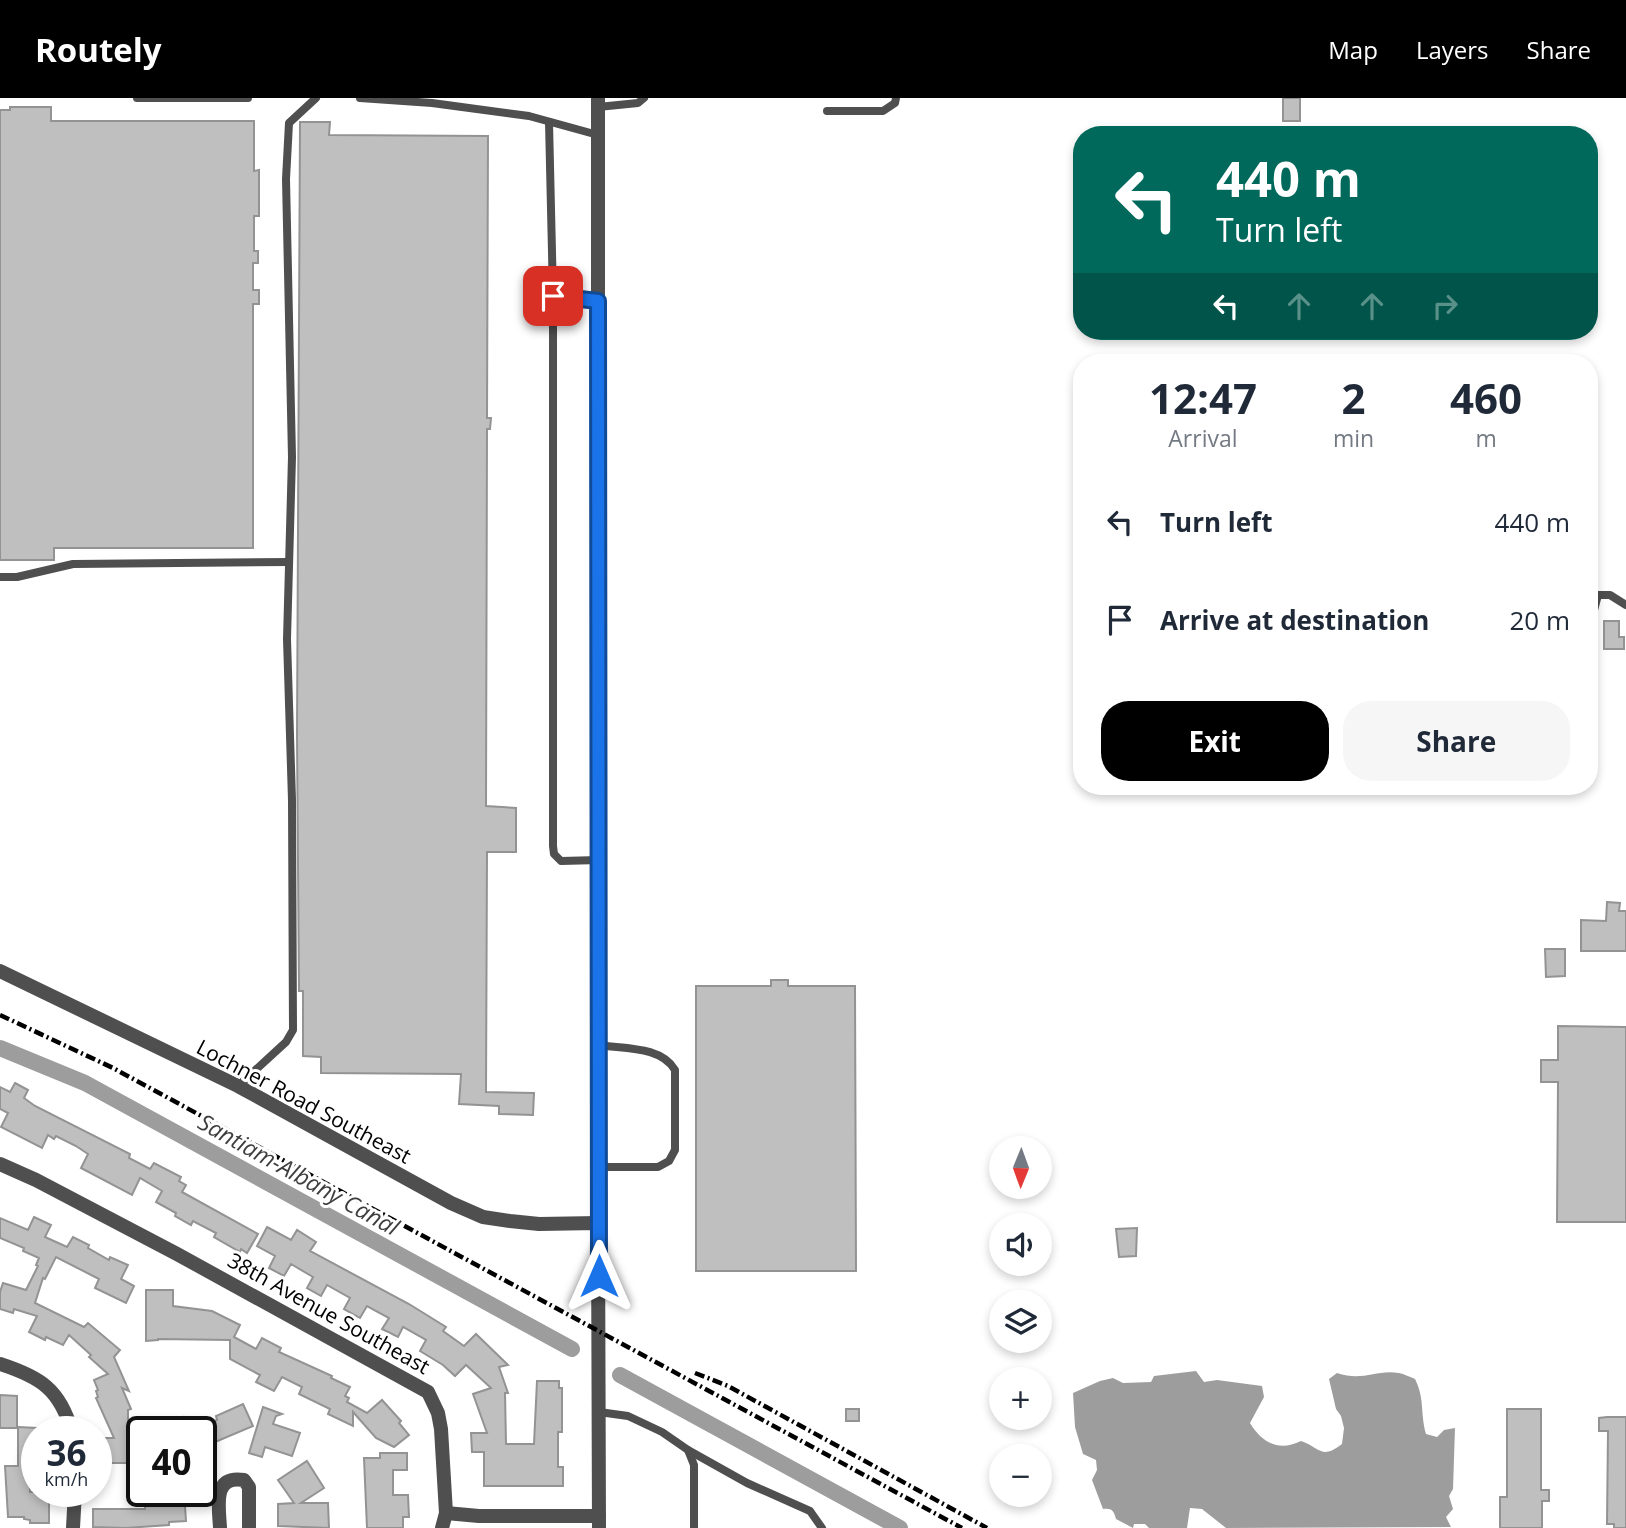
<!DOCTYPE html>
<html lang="en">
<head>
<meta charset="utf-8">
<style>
	:root { --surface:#fff; --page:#f6f6f7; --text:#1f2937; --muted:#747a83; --accent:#000 }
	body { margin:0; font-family:"Open Sans",sans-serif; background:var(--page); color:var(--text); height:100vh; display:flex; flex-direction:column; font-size:26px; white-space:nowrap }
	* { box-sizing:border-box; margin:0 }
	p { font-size:23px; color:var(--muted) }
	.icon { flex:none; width:38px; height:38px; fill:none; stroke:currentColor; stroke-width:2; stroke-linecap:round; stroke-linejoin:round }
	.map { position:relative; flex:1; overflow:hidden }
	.side { position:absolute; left:1073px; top:256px; width:525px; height:441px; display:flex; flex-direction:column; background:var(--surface); border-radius:28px; box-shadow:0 4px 10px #0003 }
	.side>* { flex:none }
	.banner { position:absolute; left:1073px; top:28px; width:525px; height:214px; border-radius:28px; box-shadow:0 4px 10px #0003; background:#00695c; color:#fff; overflow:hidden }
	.needle { width:46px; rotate:181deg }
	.buttons { position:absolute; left:989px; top:1038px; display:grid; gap:14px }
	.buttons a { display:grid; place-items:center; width:63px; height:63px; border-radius:50%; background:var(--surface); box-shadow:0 4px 10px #0003; font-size:35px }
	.speed { position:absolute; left:21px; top:1318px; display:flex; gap:14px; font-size:35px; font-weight:700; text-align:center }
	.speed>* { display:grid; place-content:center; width:91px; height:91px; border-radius:50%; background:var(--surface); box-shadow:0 4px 10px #0003; line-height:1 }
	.speed small { font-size:18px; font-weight:400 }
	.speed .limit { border:4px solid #111; border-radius:10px; background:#fff; color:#111 }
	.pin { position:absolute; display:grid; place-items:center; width:60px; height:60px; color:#fff; margin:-30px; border-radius:14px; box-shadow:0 4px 10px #0006 }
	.me { position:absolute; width:77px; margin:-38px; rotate:0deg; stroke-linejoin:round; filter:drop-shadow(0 0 5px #0008) }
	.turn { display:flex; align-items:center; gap:24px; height:147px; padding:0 28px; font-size:32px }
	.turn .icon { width:91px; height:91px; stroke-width:2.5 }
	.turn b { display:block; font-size:49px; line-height:60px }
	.lanes { display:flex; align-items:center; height:66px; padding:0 28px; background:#0003; justify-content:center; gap:35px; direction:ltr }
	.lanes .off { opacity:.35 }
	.eta { display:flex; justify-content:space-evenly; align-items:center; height:119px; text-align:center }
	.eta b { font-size:42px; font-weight:700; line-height:49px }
	.cta { display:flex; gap:14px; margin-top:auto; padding:14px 28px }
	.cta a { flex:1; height:80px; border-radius:28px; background:var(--accent); color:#fff; font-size:28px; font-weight:700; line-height:80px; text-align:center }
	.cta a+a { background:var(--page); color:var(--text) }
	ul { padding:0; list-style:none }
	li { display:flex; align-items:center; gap:21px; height:98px; padding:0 28px }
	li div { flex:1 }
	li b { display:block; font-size:26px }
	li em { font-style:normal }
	header { display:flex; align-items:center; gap:42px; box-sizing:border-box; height:98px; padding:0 35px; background:var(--accent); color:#fff }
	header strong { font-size:33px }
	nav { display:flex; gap:38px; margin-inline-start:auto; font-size:24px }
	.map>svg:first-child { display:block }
</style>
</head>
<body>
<header>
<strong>Routely</strong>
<nav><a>Map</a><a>Layers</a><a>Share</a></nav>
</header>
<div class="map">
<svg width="1626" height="1430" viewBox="0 0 1626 1430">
	<rect width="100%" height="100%" fill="#fff"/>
	<!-- water -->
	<path fill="#9d9d9d" d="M1196,1273L1204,1284L1217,1282L1262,1288L1264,1299L1250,1325C1262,1345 1279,1354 1301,1343C1321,1350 1321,1362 1342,1346L1344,1330L1341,1318L1336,1311L1329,1281L1337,1275C1363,1284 1376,1271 1399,1275C1404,1276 1410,1279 1415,1281C1425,1301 1420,1315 1426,1336L1437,1339L1444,1332L1455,1330L1453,1391L1449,1398L1453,1411L1446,1419L1451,1429L1226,1430L1202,1411L1190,1410L1187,1430H1149L1145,1426H1134L1133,1430L1116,1421C1114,1413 1112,1410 1103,1411L1092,1382L1097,1372L1096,1362L1083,1356L1075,1329L1073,1295L1100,1283L1113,1280L1123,1285L1151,1284L1154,1278Z"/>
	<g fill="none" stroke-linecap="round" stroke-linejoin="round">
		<!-- canal -->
		<g stroke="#9d9d9d" stroke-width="16">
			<path d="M0,950L85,985L572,1251"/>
			<path d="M620,1277L900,1430"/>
		</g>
	</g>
	<!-- building -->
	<g fill="#bfbfbf" stroke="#939393" stroke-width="2">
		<rect x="1283" y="0" width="17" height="23"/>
		<path d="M10,9H51V23H254V73L259,72V118H254V153H258V165H253V192H259V206H253V450H54V462H0V12H10Z"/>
		<path d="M300,24H330L329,37L488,38L487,320H491L490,331H487L486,708L516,710V754H487L486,994L534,995L533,1017L499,1016V1008L459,1006L461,976L321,975V959L303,958V893H299L297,637Z"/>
		<path d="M1604,523H1619V539H1624V551H1604Z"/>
		<path d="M1607,804L1620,805L1619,813H1626V853H1581V822L1606,823Z"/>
		<path d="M1545,851H1565V878L1546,879Z"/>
		<path d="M771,882H788V888H855L856,1173H696V888H771Z"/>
		<path d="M1558,928L1626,929V1124H1557L1558,984H1541V962H1558Z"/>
		<path d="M15,985L28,992L24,1000L35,1008L130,1056L129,1060L150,1071L154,1065L181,1079L179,1083L186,1087L182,1094L258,1136L247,1155L241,1151L240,1154L214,1139L216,1135L193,1123L191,1127L175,1118L176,1115L156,1104L162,1093L140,1080L132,1097L81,1070L88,1056L76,1048L56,1038L54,1041L48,1037L42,1050L1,1029L8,1015L0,1011V989L10,994Z"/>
		<path d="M34,1119L51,1127L45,1139L67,1149L73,1139L89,1147L88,1150L109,1162L110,1159L128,1167L121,1181L134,1188L126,1205L95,1190L99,1181L56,1159L45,1181L43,1180L35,1205L84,1229L88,1225L120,1252L114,1259L129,1293L122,1290L131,1311L128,1312V1338L133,1339L132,1354H127V1365H97V1347H105V1340H114L96,1300L98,1299L96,1293L98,1292L94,1282L108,1276L89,1259L91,1257L69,1237L63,1247L46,1239L45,1242L29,1234L37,1218L14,1211L13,1215L0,1211V1194L3,1185L26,1192L38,1168L36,1167L39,1160L23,1153L24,1150L0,1140V1120L28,1132Z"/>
		<path d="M267,1129L291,1142L297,1132L316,1144L310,1153L409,1206L446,1229L443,1233L464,1248L476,1236L508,1267L499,1269L508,1295H505L506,1346H534L537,1283H559V1290H562V1334H558V1369H563V1388H484V1354H472L471,1335H487L473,1296L491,1290L466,1267L455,1278L443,1267L420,1253L426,1242L403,1229L398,1239L382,1231L389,1220L367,1208L360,1220L344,1211L350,1200L327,1187L321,1198L307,1190L313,1179L291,1166L284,1178L269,1170L275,1158L257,1148Z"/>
		<path d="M1137,1130L1136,1158L1119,1159L1116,1131Z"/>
		<path d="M146,1192H173V1208L212,1213L240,1227L234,1239L256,1251L262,1240L281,1250L279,1254L332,1278L331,1280L350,1289L345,1298L349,1300L347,1304L367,1315L382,1302L401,1323L399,1325L409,1337L394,1349L376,1340L353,1314V1328L328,1316L330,1311L299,1296L302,1289L282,1279L274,1293L256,1284L260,1277L230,1261V1242L158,1241V1242L146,1243Z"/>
		<path d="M0,1297L17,1298V1330H0Z"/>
		<path d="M243,1306L253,1328L201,1350V1329L217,1322L216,1318Z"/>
		<path d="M263,1309L282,1316L276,1318L273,1326L300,1335L292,1358L265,1349L262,1359L249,1355Z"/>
		<rect x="846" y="1311" width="13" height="12"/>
		<path d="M1507,1311H1541V1392H1549V1403H1542V1430H1500V1399H1507Z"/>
		<path d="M184,1319L199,1334H170Z"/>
		<path d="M1607,1319H1626V1430H1614V1426H1607L1608,1333H1599V1320Z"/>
		<path d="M18,1329L37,1330V1365H29L30,1394H49V1425H30V1422L24,1421V1419H8L5,1368H18Z"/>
		<path d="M380,1355H407V1372H393V1397H408L409,1419H403V1430H367L364,1360H380Z"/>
		<path d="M307,1363L324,1390L301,1405H328L329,1430L278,1428V1406L294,1405L278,1382Z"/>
		<path d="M165,1393H184L186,1423L169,1424V1427L126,1430L93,1429V1411H145L146,1398H165Z"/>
	</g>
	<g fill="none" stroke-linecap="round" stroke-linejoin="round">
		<!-- service -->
		<g stroke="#4f4f4f" stroke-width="8">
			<path d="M137,0H248"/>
			<path d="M360,0L432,5L529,18L598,37"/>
			<path d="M598,9L638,5L644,0"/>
			<path d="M827,13H883L895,5L896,0"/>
			<path d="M549,24L553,198L598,203"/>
			<path d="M553,198V748L554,756L561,763L599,762"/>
			<path d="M0,479H17L73,466L289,464"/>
			<path d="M1593,604V516L1598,497H1610L1626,507"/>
			<path d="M238,988L286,944L293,932L292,702L287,541L292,359L286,81L289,25L316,0"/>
			<path d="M599,1069H658L669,1063L675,1052V972C661,948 624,951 599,947"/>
			<path d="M599,1314L628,1318L662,1334L688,1352L694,1367V1430"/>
			<path d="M688,1352L747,1385L810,1413L822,1430"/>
		</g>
		<!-- minor -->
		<g stroke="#4f4f4f" stroke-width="14">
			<path d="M598,0V1125"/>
			<path d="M0,1066L36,1082L177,1156L428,1294L438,1315L441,1331L446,1415L442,1430"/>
			<path d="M0,1266C40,1279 60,1291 72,1334"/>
			<path d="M446,1415L479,1418H599"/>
			<path d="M73,1430L75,1393"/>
			<path d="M220,1430C219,1408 212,1377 244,1382L249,1389V1430"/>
		</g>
		<!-- tertiary -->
		<path stroke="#4f4f4f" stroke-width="14" d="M0,873L238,988L451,1105L483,1119L510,1123L539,1126L598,1125L599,1430"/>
		<!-- rail -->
		<g stroke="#000" stroke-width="4.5" stroke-dasharray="10 3.5 2 3.5" stroke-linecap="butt">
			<path d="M0,917L113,970L962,1430"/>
			<path d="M695,1275L728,1288L987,1430"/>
		</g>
	</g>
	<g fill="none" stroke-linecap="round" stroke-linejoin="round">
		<defs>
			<path id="route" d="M553,198L598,203L599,1178"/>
		</defs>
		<!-- route casing -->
		<use href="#route" stroke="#114b97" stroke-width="18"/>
		<!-- route -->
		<use href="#route" stroke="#1a73e8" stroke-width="12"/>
	</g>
	<g text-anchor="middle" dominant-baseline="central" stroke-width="6" stroke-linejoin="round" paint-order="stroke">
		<!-- street labels -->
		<g font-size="21" fill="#000" stroke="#fff">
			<text transform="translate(304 1003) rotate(28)">Lochner Road Southeast</text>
			<text transform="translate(329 1215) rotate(29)">38th Avenue Southeast</text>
		</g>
		<!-- water labels -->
		<g font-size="23" font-style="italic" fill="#3e3e3e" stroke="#fff">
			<text transform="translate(299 1076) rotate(29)">Santiam-Albany Canal</text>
		</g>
	</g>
</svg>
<div class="buttons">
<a><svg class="needle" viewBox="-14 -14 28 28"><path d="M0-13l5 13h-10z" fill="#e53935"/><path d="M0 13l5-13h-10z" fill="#747a83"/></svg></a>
<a><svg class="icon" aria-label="sound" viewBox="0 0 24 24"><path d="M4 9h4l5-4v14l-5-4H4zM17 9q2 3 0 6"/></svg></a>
<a><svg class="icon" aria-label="layers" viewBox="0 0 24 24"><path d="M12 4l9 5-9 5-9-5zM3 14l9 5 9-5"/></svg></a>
<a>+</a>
<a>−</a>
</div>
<div class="speed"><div>36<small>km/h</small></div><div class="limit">40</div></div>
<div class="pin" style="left:553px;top:198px;background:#d93025"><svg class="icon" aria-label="arrive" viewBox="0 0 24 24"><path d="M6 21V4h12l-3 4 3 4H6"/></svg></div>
<svg class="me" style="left:599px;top:1178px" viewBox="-20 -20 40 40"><path d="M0-17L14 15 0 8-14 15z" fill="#1a73e8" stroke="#fff" stroke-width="4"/></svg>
<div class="banner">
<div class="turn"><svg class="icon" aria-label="left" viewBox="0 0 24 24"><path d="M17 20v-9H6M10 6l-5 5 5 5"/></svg><div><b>440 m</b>Turn left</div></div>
<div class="lanes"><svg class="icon" aria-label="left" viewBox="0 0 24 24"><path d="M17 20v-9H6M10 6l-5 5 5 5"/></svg><svg class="icon off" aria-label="ahead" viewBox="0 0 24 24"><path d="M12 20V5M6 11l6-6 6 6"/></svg><svg class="icon off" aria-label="ahead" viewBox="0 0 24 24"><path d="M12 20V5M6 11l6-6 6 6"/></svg><svg class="icon off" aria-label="right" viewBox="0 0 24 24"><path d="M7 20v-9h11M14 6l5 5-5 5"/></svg></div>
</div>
<section class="side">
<div class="eta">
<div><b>12:47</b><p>Arrival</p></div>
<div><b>2</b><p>min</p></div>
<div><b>460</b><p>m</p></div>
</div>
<ul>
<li><svg class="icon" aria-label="left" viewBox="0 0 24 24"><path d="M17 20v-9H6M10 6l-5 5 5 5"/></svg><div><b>Turn left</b></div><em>440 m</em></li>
<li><svg class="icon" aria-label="arrive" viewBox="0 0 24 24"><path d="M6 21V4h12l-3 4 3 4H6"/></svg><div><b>Arrive at destination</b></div><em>20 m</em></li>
</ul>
<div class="cta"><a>Exit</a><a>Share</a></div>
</section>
</div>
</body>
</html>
